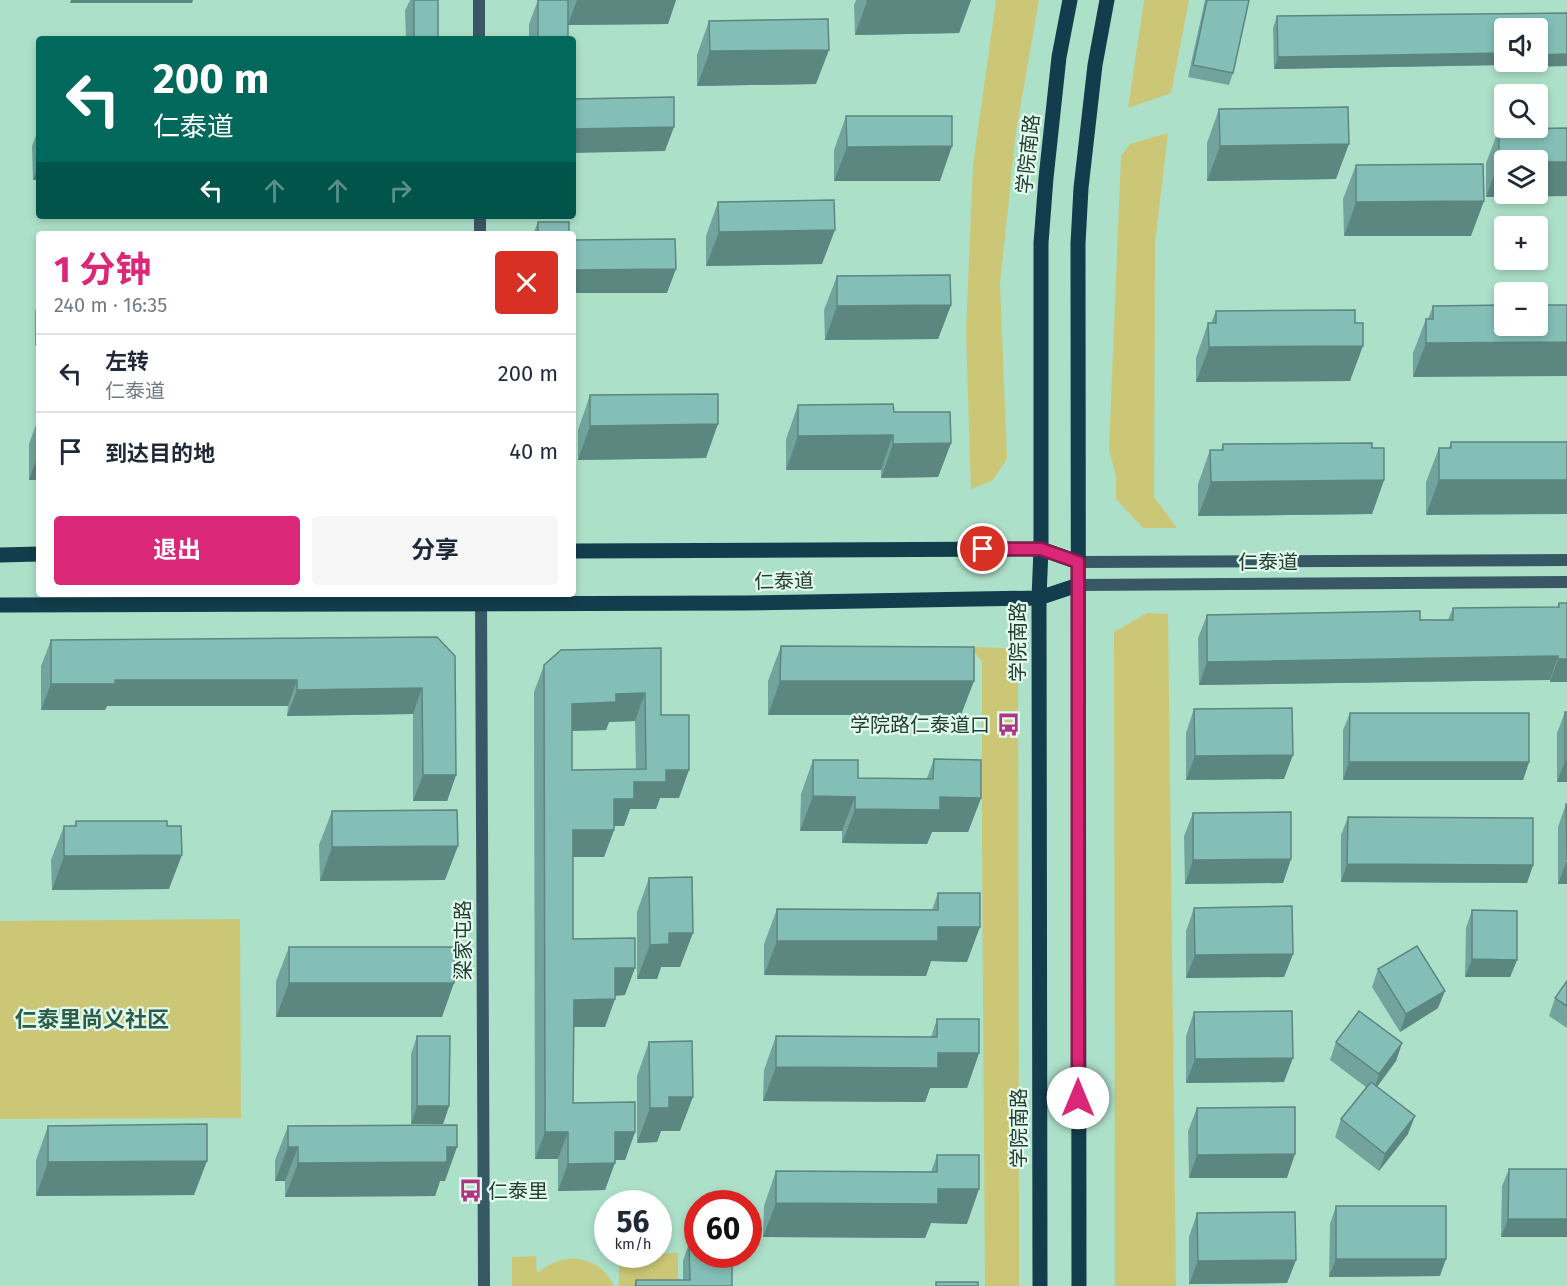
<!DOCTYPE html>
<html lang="zh">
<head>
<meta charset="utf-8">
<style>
	:root { --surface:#fff; --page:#f6f6f7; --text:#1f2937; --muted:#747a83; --line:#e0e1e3; --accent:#db2777 }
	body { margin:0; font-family:"Fira Sans","Noto Sans SC",sans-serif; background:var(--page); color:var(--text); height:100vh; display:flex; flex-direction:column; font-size:22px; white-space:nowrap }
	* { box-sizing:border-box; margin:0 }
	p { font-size:20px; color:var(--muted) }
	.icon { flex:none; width:33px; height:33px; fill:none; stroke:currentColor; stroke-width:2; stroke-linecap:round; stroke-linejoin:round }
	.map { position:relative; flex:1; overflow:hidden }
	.drawer { position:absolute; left:36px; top:231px; width:540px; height:366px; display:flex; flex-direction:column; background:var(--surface); border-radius:6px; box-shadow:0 3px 9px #0003 }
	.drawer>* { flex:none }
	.hud { position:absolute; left:36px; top:36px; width:540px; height:183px; border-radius:6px; box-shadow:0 3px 9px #0003; background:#00695c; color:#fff; overflow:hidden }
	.tools { position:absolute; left:1494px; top:18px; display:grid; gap:12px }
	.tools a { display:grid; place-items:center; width:54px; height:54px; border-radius:6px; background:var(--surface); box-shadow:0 3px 9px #0003; font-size:30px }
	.speed { position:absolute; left:594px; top:1190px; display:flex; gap:12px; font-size:30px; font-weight:700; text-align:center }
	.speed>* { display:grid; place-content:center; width:78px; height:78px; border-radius:50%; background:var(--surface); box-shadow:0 3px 9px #0003; line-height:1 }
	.speed small { font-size:15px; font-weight:400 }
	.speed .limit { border:9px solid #d22; background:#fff; color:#111 }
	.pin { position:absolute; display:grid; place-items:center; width:51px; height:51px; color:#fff; margin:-26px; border:3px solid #fff; border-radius:50%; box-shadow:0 2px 6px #0007 }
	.me { position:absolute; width:66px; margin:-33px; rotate:0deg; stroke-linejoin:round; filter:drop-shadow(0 0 4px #0008) }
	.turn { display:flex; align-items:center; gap:21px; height:126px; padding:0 18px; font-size:27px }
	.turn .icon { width:78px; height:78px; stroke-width:2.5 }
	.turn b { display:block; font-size:42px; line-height:51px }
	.lanes { display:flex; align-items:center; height:57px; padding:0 18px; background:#0003; justify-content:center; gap:30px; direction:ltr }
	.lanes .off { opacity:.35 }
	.round { display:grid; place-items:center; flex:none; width:63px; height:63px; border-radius:6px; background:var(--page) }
	.headline { display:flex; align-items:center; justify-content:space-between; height:102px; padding:0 18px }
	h1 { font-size:36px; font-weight:700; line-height:45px; color:var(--accent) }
	.primary-button { display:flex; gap:12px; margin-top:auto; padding:12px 18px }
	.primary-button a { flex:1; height:69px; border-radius:6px; background:var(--accent); color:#fff; font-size:24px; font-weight:700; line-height:69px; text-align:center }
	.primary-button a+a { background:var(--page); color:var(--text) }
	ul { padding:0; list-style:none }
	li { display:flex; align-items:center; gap:18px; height:78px; padding:0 18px; border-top:2px solid var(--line) }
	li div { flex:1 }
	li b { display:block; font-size:22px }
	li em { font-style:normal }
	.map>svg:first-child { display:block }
</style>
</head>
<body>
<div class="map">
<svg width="1567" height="1286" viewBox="0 0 1567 1286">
	<rect width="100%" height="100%" fill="#ade0c9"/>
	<!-- green -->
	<g fill="#ccc777">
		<path d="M996,0H1039L1016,132L1000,283L1007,459L992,481L971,489L966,332L973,165Z"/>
		<path d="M1144,0H1189L1171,93L1128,108Z"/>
		<path d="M1168,133L1155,243L1154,497L1177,528H1143L1116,499V476L1109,450L1121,156L1130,144Z"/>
		<path d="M1147,613L1168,614L1176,1286H1115L1114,632Z"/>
		<path d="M969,647L1007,648L1018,665L1019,1286H985L982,848V661Z"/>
		<path d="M240,919L241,1118L0,1119V921Z"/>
		<path d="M678,1253V1286H619V1254Z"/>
		<path d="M536,1256L537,1273C556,1258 578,1253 599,1267C606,1272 611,1279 614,1286H512V1257Z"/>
	</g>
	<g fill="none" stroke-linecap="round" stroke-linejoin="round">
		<!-- secondary -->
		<g stroke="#395865" stroke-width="12">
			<path d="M479,0V39"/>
			<path d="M480,216V234"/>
			<path d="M1078,562L1567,560"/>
			<path d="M1078,585L1567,582"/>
			<path d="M481,594L484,1286"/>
		</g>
		<!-- primary -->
		<g stroke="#133d4c" stroke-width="15">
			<path d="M573,551L1041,549L1078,562"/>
			<path d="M0,555L39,554"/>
			<path d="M0,605L743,603L1039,598L1078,585"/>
			<path d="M1040,1286L1039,598L1041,549V243L1046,178L1059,57L1070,0"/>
			<path d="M1079,1286L1078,244L1081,188L1095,65L1107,0"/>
		</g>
	</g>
	<!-- wall -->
	<g fill="#72a49d" fill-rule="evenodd">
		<path d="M410,0H438V39H406L405,11Z"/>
		<path d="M538,0H676L668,24L568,25V39H529V24Z"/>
		<path d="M856,0H971L959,33L855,35L854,5Z"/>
		<path d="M1205,0H1249L1233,73L1229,85L1188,77Z"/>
		<path d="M1567,13V66L1504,67V65L1274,69L1273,28L1277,16ZM1504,28L1538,62H1504Z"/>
		<path d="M709,21L816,84L697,86V55Z"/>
		<path d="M1219,109L1336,179L1207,181V143Z"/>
		<path d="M846,116L940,181H834V150Z"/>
		<path d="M39,128V180H33L32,146Z"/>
		<path d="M1567,128V196L1486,197V163L1499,129Z"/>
		<path d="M1356,165L1471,236H1344L1343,199Z"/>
		<path d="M718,202L822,264L706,266V236Z"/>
		<path d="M538,222L569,234H533Z"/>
		<path d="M837,276L951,305L938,339L825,340L824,310Z"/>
		<path d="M39,300V345H35V312Z"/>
		<path d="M1567,305L1413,377V353L1426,319H1428L1433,306Z"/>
		<path d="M1216,311L1355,323L1350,381L1196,382V358L1208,323H1211Z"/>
		<path d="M590,395L706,458L578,460V430Z"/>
		<path d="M798,405L894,412L951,443L938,477L881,478V470H786V439Z"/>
		<path d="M37,422H39V480H29V444Z"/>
		<path d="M1451,442H1567L1426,515V482L1439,448H1449Z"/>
		<path d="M1223,444L1372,448L1384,480L1372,514L1198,516V484L1210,450H1221Z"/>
		<path d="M1559,603L1567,682H1550V680L1199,685L1198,638L1207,615L1448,620L1453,608L1557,607Z"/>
		<path d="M437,637L456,775L447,801H413V714L287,716L288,706H107L105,710H41V666L51,640Z"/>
		<path d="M781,646L961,715H768V681Z"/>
		<path d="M661,648V715L679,798H660L656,809H630L624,826H614V830L604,857H573V939L625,995L615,996L605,1027H574L573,1103L635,1132L625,1160H615L605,1190L558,1191V1159H535L534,692L544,665ZM635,721L636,769L572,770V731L606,730L609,722Z"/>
		<path d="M1194,709L1284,779L1186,780V733Z"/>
		<path d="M1565,712H1567V782H1557V733Z"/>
		<path d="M1350,713L1529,762L1523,780H1343V730Z"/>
		<path d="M934,759L981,798L968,832H932L927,844L842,843V831H800L801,794L813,760L858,778H927Z"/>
		<path d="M1566,804L1567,884H1558V827Z"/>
		<path d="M332,811L445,880L320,881L319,845Z"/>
		<path d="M1193,813L1291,859L1283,883L1185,884L1184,836Z"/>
		<path d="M1348,817L1533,865L1527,883L1341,882V835Z"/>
		<path d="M76,821L167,826L169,889L52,890L51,860L64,826H74Z"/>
		<path d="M649,878L680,967H661L657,979H637V912Z"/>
		<path d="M938,893L967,962L931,961L926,976L764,975V944L777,909L932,910Z"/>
		<path d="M1194,908L1293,954L1284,977L1186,978V931Z"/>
		<path d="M1472,910L1517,960L1510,977H1465L1466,928Z"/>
		<path d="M289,947L442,1017H276V981Z"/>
		<path d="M1378,969L1438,1008L1400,1032L1372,987Z"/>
		<path d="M1567,981V1028L1549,1016L1555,998Z"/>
		<path d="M1194,1012L1284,1082L1186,1083V1036Z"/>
		<path d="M937,1019L979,1053L967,1088H930L925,1102L763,1101L764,1070L776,1036L931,1037Z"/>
		<path d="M417,1036L449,1106L443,1124H411V1054Z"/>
		<path d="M649,1042L680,1131H661L657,1142L637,1143V1076Z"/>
		<path d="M1336,1042L1402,1043L1396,1061L1377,1087L1408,1134L1379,1171L1335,1137L1341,1119L1366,1087L1330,1060Z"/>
		<path d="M1197,1108L1287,1178H1189L1188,1131Z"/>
		<path d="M48,1126L194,1195L36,1196V1160Z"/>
		<path d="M288,1126L445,1181H440L435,1196L285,1197V1181H275V1160Z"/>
		<path d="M937,1155L967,1224L931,1223L925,1238L763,1237L764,1206L776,1171L931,1172Z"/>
		<path d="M1509,1169H1567L1501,1237L1502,1186Z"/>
		<path d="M1336,1206L1440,1276L1329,1277L1330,1224Z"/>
		<path d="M1197,1213L1296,1260L1287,1283L1189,1284V1237Z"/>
		<path d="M689,1243L732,1286H634L636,1280H683V1261Z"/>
	</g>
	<!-- shaded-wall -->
	<g fill="#5c8680">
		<path d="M71,0H193L192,3H70Z"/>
		<path d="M577,0H676L668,24L568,25Z"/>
		<path d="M916,0H971L959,33L855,35L867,1Z"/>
		<path d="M829,50L816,84L697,86L710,51Z"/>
		<path d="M1504,53V62H1506L1504,65L1274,69L1278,57Z"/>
		<path d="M1567,54V66L1504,67L1506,62H1538V55Z"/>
		<path d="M674,127L665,151L573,153V129Z"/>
		<path d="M1349,144L1336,179L1207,181L1220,146Z"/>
		<path d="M952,146L940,181H834L847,147Z"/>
		<path d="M1504,162V194H1538V162H1567V196L1486,197L1499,163Z"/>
		<path d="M39,163V180H33Z"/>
		<path d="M1484,201L1471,236H1344L1356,202Z"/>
		<path d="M835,230L822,264L706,266L719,232Z"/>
		<path d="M676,269L667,293H573V270Z"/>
		<path d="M951,305L938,339L825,340L837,306Z"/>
		<path d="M39,334V345H35Z"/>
		<path d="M1567,342V376L1413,377L1426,343Z"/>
		<path d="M1363,346L1350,381L1196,382L1209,347Z"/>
		<path d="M718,424L706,458L578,460L590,426Z"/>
		<path d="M893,435L881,470H786L798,436Z"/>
		<path d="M951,443L938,477L881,478L893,444Z"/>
		<path d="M37,458H39V480H29Z"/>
		<path d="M1384,480L1372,514L1198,516L1211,482Z"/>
		<path d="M1439,480H1567V514L1426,515Z"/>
		<path d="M1558,656L1550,680L1199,685L1207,662Z"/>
		<path d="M1558,659H1567V682H1550Z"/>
		<path d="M115,680H297L288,706H107L105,710H41L51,684Z"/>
		<path d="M780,681H974L961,715H768Z"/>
		<path d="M422,688L413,714L287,716L297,690Z"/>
		<path d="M645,693L635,721L609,722L606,730L562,731L572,704L616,694Z"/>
		<path d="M1293,755L1284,779L1186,780L1195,756Z"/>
		<path d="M1565,761H1567V782H1557Z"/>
		<path d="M1349,762H1529L1523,780H1343Z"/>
		<path d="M666,770H689L679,798H660L656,809H630L624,826H604L614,799L634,782Z"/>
		<path d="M423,775H456L447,801H413Z"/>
		<path d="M813,796L855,797L842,831H800Z"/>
		<path d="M940,797L981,798L968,832H932L927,844L842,843L855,809Z"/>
		<path d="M573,830H614L604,857H563Z"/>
		<path d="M458,846L445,880L320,881L332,847Z"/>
		<path d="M182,855L169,889L52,890L64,856Z"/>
		<path d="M1291,859L1283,883L1185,884L1193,860Z"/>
		<path d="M1567,860V884H1558Z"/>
		<path d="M1347,864L1533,865L1527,883L1341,882Z"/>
		<path d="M938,927H980L967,962L931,961L926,976L764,975L777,941Z"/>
		<path d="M669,933H693L680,967H661L657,979H637L650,945Z"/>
		<path d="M1293,954L1284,977L1186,978L1195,955Z"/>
		<path d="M1472,959L1517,960L1510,977H1465Z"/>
		<path d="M615,968H635L625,995L605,996Z"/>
		<path d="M289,983H454L442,1017H276Z"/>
		<path d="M1445,991L1438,1008L1400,1032L1406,1014Z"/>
		<path d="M615,999L605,1027H564L574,1000Z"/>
		<path d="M1402,1043L1396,1061L1373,1092L1379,1074Z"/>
		<path d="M938,1053H979L967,1088H930L925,1102L763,1101L776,1067Z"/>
		<path d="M1293,1058L1284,1082L1186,1083L1195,1059Z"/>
		<path d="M669,1097H693L680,1131H661L657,1142L637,1143L650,1108Z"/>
		<path d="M417,1106H449L443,1124H411Z"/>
		<path d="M1415,1116L1408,1134L1379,1171L1385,1154Z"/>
		<path d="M545,1132H568L558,1159H535Z"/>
		<path d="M615,1132H635L625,1160H605Z"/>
		<path d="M288,1147H298L285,1181H275Z"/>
		<path d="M447,1147H457L445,1181H440L435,1196L285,1197L298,1163Z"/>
		<path d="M1295,1154L1287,1178H1189L1197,1155Z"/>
		<path d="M207,1161L194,1195L36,1196L48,1162Z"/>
		<path d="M615,1163L605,1190L558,1191L568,1164Z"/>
		<path d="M938,1189H979L967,1224L931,1223L925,1238L763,1237L776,1203Z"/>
		<path d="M1508,1219H1567V1237H1501Z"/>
		<path d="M1336,1259H1446L1440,1276L1329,1277Z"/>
		<path d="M1296,1260L1287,1283L1189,1284L1198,1261Z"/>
	</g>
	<!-- building -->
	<g fill="#84bfb7" stroke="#5c8680" stroke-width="1.5" fill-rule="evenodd">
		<rect x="414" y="0" width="24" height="39"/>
		<rect x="538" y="0" width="30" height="39"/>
		<path d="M867,0H916L867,1Z"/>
		<path d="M1207,0H1249L1233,73L1193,65Z"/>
		<path d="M1567,13V54L1538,55V28H1504V53L1278,57L1277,16Z"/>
		<path d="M828,19L829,50L710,51L709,21Z"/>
		<path d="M674,97V127L573,129V99Z"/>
		<path d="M1348,107L1349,144L1220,146L1219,109Z"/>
		<path d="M846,116H952V146L847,147Z"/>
		<path d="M1567,128V162H1538V160H1504V162L1499,163V129Z"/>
		<path d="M1483,164L1484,201L1356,202V165Z"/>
		<path d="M834,200L835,230L719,232L718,202Z"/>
		<rect x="538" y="222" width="31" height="12"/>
		<path d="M675,239L676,269L573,270V240Z"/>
		<path d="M950,275L951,305L837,306V276Z"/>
		<path d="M1504,305V326H1538V305H1567V342L1426,343V319H1433V306Z"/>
		<path d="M1355,310V323H1363V346L1209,347L1208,323H1216V311Z"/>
		<path d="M718,394V424L590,426V395Z"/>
		<path d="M893,404L894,412H950L951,443L893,444V435L798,436V405Z"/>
		<rect x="37" y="422" width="2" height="36"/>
		<path d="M1451,442H1567V480H1439V448H1451Z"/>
		<path d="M1372,443V448H1384V480L1211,482L1210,450H1223V444Z"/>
		<path d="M1559,603H1567V659H1558V656L1207,662V615L1420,611V620H1453V608L1559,607Z"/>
		<path d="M437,637L455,656L456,775H423L422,688L297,690V680H115V684H51V640Z"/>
		<path d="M781,646L974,647V681H780Z"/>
		<path d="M661,648V715H689V770H666V782H634V799H614V830H573V939L635,938V968H615V999L574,1000L573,1103L635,1102V1132H615V1163L568,1164V1132H545L544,665L561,650ZM645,693L646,769L572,770V704L616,702V694Z"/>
		<path d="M1292,708L1293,755L1195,756L1194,709Z"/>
		<rect x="1565" y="712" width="2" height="49"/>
		<path d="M1350,713H1529V762H1349Z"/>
		<path d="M934,759L981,760V798L940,797V810L855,809V797L813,796V760H858V778L933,779Z"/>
		<path d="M1566,804H1567V860Z"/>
		<path d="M457,810L458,846L332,847V811Z"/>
		<path d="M1291,812V859L1193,860V813Z"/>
		<path d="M1348,817L1533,818V865L1347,864Z"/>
		<path d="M76,821H167V826H181L182,855L64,856V826H76Z"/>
		<path d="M692,877L693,933H669V944L650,945L649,878Z"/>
		<path d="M938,893H980V927H938V941H777V909L938,910Z"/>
		<path d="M1292,906L1293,954L1195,955L1194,908Z"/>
		<path d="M1472,910L1517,911V960L1472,959Z"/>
		<path d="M1417,946L1445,991L1406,1014L1378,969Z"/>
		<rect x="289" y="947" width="165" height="36"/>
		<path d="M1567,981V1006L1555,998Z"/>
		<path d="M1292,1011L1293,1058L1195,1059L1194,1012Z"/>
		<path d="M1359,1011L1402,1043L1379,1074L1336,1042Z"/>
		<path d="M937,1019H979V1053H938V1068L776,1067V1036L937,1037Z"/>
		<path d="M417,1036H450L449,1106H417Z"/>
		<path d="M692,1041L693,1097H669V1108H650L649,1042Z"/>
		<path d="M1371,1082L1415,1116L1385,1154L1341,1119Z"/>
		<path d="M1295,1107V1154L1197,1155V1108Z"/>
		<path d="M207,1124V1161L48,1162V1126Z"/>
		<path d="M457,1125V1147H447V1162L298,1163V1147H288V1126Z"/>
		<path d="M937,1155H979V1189H938V1204L776,1203V1171L937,1172Z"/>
		<path d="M1509,1169H1567V1219H1508Z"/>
		<rect x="1336" y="1206" width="110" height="53"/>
		<path d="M1295,1212L1296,1260L1198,1261L1197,1213Z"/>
		<path d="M689,1243H698V1254H732V1286H636V1280H690Z"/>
		<rect x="936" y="1282" width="42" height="4"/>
	</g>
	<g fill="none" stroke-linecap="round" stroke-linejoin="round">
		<defs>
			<path id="route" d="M983,549H1041L1078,562V1098"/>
		</defs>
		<!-- route casing -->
		<use href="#route" stroke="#8e194d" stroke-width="15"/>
		<!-- route -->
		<use href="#route" stroke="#db2777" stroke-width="10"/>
	</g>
	<!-- icons -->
	<defs>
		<symbol id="bus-bare" viewBox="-9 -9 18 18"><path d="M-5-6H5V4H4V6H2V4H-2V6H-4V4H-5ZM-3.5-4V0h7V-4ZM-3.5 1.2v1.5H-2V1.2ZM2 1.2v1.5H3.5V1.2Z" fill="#b13484" stroke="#e1fbee" stroke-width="2.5" paint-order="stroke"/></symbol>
	</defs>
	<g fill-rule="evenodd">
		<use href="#bus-bare" x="992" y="708" width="33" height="33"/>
		<use href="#bus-bare" x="454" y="1174" width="33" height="33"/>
	</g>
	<g text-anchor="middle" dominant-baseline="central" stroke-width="4.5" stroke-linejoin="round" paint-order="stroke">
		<!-- street labels -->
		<g font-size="20" fill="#273c33" stroke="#e1fbee">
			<text transform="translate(1028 154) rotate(-84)">学院南路</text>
			<text x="1268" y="562">仁泰道</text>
			<text transform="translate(784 581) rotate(-1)">仁泰道</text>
			<text transform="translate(1018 642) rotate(-90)">学院南路</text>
			<text transform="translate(463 940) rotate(-90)">梁家屯路</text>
			<text transform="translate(1019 1128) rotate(-90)">学院南路</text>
		</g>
		<!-- poi labels -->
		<g font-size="20" fill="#273c33" stroke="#e1fbee" text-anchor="end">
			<text x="990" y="725">学院路仁泰道口</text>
			<text x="488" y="1191" text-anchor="start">仁泰里</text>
		</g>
		<!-- quarter labels -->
		<g font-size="22" font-weight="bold" fill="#2d5d49" stroke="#e1fbee">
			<text x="92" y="1019">仁泰里尚义社区</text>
		</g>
	</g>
</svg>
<div class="tools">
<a><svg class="icon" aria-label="sound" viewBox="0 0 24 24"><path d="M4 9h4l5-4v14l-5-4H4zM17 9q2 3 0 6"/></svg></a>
<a><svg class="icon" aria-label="search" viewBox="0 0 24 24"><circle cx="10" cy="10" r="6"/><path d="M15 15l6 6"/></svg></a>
<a><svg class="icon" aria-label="layers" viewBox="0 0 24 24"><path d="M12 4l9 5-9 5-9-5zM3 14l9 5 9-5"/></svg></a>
<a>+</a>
<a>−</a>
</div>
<div class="speed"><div>56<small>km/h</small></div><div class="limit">60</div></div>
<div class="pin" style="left:983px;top:549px;background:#d93025"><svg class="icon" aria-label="arrive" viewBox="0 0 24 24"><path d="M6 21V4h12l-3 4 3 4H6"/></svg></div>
<svg class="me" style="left:1078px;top:1098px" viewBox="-20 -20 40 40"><circle r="19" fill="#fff"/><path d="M0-13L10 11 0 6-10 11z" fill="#db2777"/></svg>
<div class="hud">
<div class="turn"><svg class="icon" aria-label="left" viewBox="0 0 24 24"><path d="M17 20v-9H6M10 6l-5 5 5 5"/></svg><div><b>200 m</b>仁泰道</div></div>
<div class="lanes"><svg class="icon" aria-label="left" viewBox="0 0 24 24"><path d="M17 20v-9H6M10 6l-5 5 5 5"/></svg><svg class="icon off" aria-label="ahead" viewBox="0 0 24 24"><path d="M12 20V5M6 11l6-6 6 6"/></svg><svg class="icon off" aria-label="ahead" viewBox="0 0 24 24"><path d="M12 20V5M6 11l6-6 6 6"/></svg><svg class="icon off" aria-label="right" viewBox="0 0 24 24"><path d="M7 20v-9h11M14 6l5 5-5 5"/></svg></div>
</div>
<section class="drawer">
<div class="headline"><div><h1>1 分钟</h1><p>240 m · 16:35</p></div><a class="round" style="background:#d93025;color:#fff"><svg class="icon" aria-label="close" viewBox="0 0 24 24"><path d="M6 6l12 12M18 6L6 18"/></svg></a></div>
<ul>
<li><svg class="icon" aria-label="left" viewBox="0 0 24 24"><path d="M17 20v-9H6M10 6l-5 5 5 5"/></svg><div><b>左转</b><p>仁泰道</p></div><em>200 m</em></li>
<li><svg class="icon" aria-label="arrive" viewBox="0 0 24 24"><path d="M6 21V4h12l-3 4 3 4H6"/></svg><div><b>到达目的地</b></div><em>40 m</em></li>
</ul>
<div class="primary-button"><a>退出</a><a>分享</a></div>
</section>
</div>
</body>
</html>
